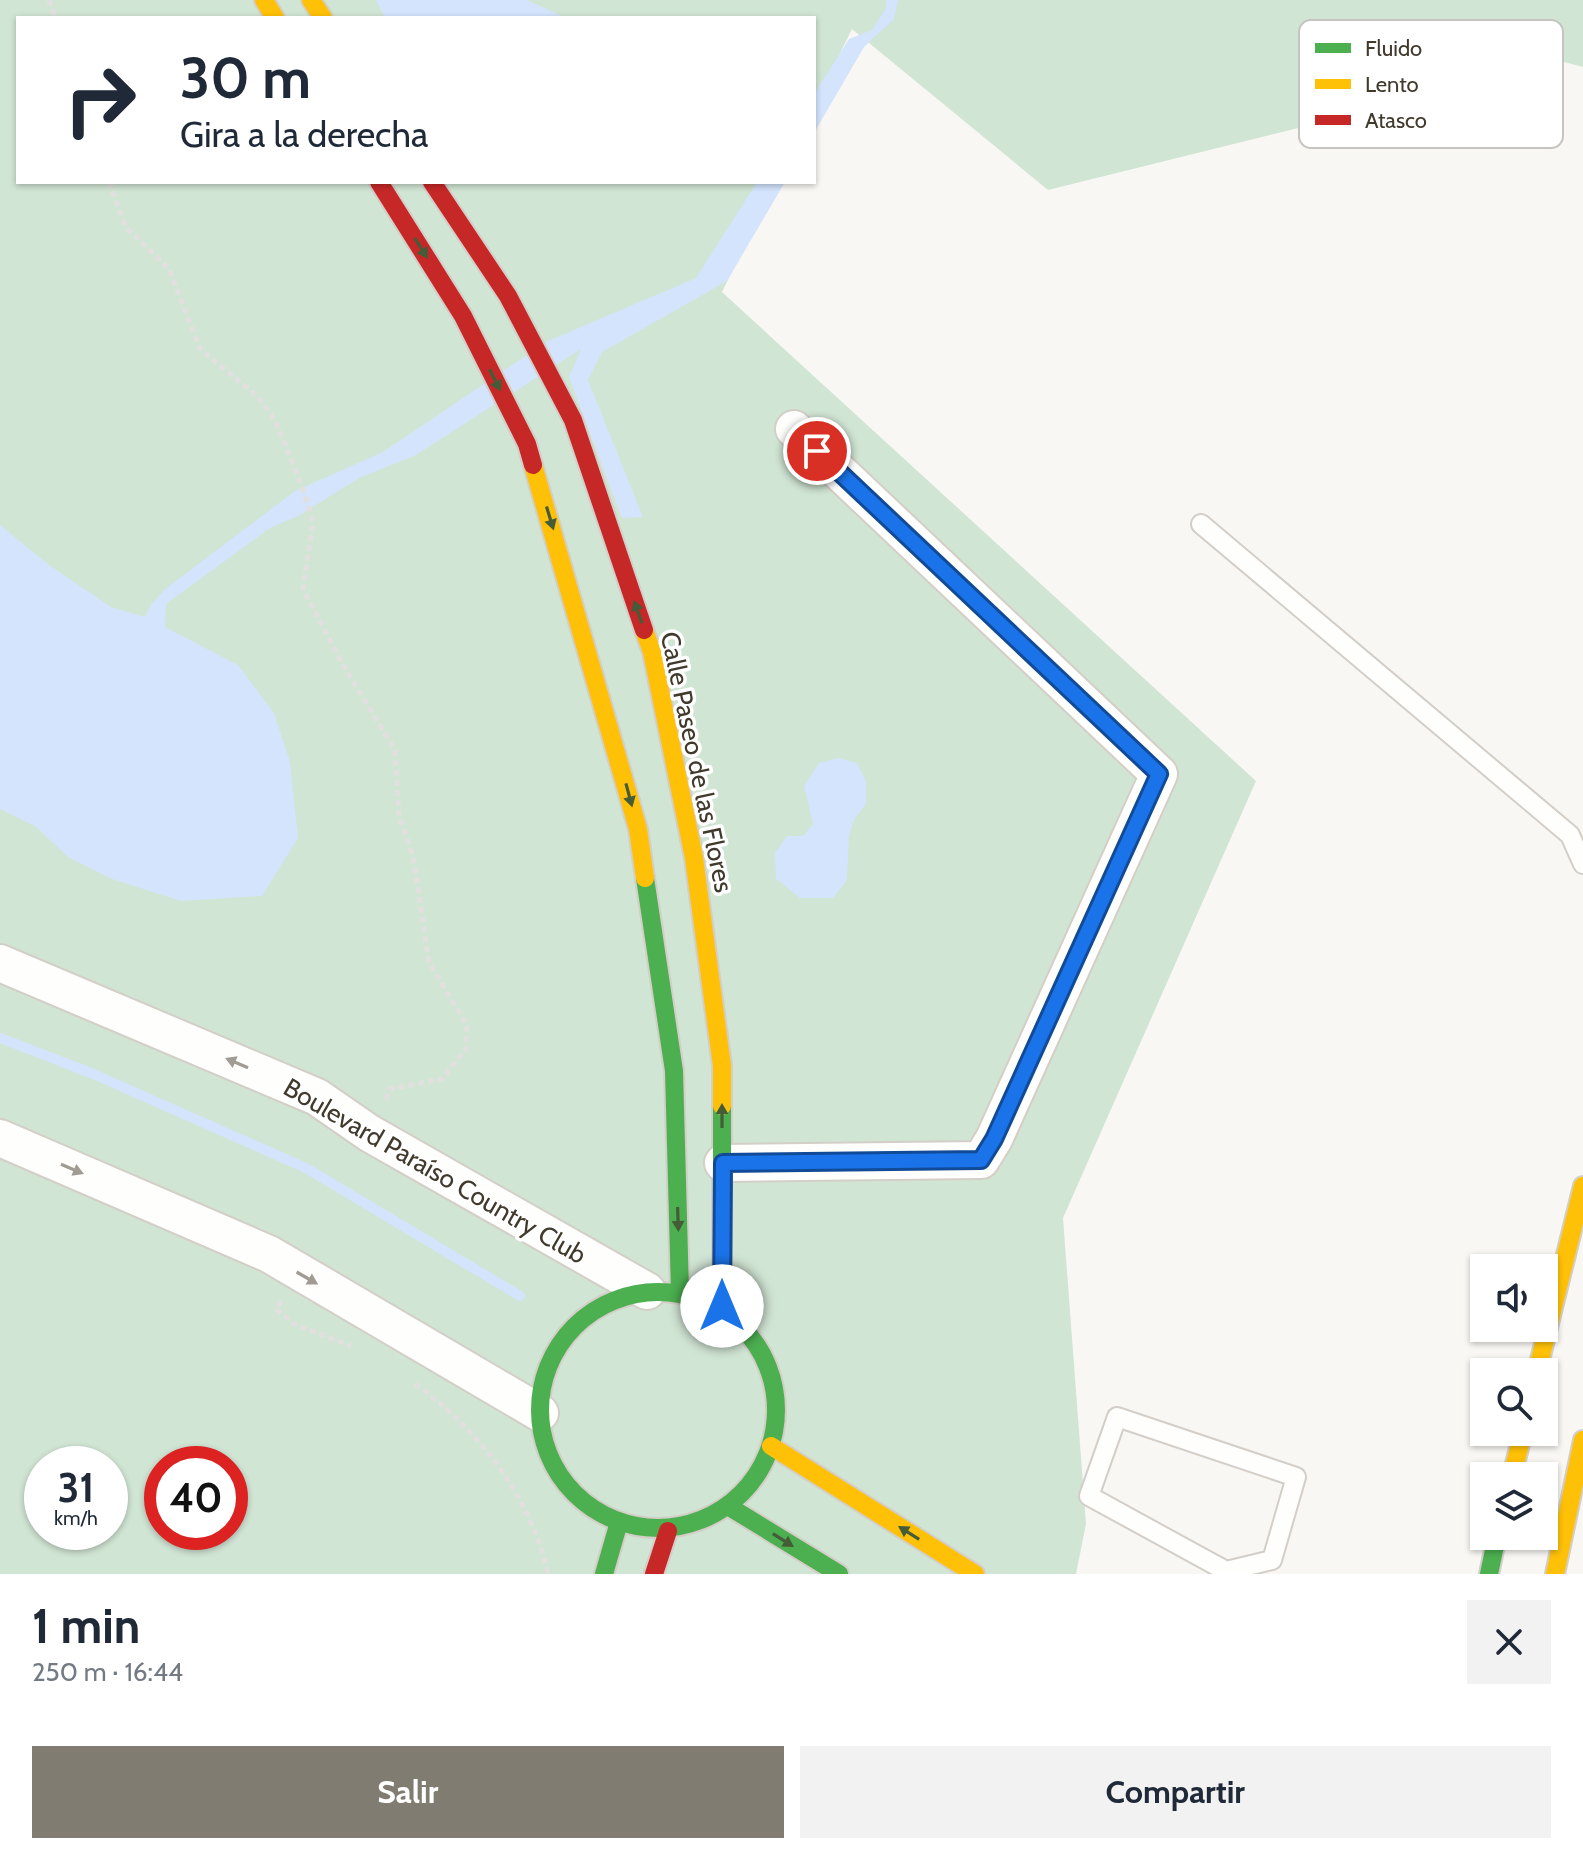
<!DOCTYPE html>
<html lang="es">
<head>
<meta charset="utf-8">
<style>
	:root { --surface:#fff; --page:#f2f2f3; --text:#1f2937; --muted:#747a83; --accent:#817c72 }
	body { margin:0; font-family:Cabin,sans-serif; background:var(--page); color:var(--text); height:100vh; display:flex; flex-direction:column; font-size:30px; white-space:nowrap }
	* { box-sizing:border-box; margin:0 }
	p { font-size:26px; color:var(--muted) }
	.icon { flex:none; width:44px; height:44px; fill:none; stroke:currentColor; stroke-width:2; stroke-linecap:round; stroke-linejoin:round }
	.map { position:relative; height:1574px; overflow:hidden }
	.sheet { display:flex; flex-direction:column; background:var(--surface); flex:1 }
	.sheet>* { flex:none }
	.banner { position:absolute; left:16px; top:16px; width:800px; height:168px; border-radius:0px; box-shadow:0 2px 6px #0004; background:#fff; color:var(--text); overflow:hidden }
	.tools { position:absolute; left:1470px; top:1254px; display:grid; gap:16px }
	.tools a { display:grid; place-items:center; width:88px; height:88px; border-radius:0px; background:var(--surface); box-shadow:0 2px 6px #0004; font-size:40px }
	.speed { position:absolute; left:24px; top:1446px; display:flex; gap:16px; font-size:40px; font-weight:700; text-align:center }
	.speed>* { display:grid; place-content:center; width:104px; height:104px; border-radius:50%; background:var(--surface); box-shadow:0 2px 6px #0004; line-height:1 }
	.speed small { font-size:20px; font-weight:400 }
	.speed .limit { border:12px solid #d22; background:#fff; color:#111 }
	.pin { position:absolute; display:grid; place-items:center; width:68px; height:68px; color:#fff; margin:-34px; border:4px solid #fff; border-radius:50%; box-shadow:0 2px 8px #0007 }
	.me { position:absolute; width:88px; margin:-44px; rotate:0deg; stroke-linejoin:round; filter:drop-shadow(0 0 6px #0008) }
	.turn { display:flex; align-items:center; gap:28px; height:168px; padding:0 32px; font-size:36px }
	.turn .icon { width:104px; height:104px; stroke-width:2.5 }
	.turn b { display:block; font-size:56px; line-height:68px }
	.round { display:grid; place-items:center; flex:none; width:84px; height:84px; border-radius:0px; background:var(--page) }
	.head { display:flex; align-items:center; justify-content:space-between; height:136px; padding:0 32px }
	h1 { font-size:48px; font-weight:800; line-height:60px }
	.action { display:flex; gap:16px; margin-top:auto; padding:16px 32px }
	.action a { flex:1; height:92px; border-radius:0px; background:var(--accent); color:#fff; font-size:32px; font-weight:800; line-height:92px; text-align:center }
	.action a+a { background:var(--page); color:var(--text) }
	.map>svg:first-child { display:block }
</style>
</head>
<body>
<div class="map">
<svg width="1583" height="1574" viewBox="0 0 1583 1574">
	<rect width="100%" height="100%" fill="#f9f7f4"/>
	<!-- green -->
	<path fill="#d1e5d4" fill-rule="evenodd" d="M0,0H1583V67L1564,62L1048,190L852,29L814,106V18H18V182H776L722,292L1256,781L1063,1218L1086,1524L1076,1574H0ZM42,1464H110V1532H42ZM162,1464H230V1532H162Z"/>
	<!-- water -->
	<g fill="#d3e4fc">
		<path d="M376,0H527L566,18H385Z"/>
		<path d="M886,0H898L894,19L864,47L814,133V94L849,39L872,30L886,8Z"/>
		<path d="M757,182H785L727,281L602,352L588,380L643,517L622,518L569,377L581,349L416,455L359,478L300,515L270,528L166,604L165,627L238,665L274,713L290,762L298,838L262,896L181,901L112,879L68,857L35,826L0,809V525L49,565L111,607L145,617L151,605L164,590L295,491L383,452L548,341L696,278Z"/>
		<path d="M838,758L857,763L866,781V804L855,818L849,835L847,880L833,898H800L776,879L775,853L787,836H803L813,824L804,786L819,763Z"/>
	</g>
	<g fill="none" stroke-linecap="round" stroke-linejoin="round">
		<!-- stream -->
		<path stroke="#d3e4fc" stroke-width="10" d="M0,1038L91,1073L306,1168L520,1296"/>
		<defs>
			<g id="lane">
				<path d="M1201,524L1570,835L1583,864"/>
				<path d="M1117,1417L1296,1477L1272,1560L1226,1571L1089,1496Z"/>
			</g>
			<g id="street">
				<path d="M0,963L317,1097L369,1133L647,1291"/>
				<path d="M0,1138L269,1254L540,1413"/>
				<path d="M723,1163L981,1160L994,1139L1159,774L794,429"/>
			</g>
			<g id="fast">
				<path d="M645,878L674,1071L680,1292"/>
				<path d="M722,1106V1306"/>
				<circle cx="658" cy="1410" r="118"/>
				<path d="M728,1506L839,1574"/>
				<path d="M604,1574L619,1522"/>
				<path d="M1489,1574L1497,1536"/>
			</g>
			<g id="slow">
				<path d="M264,0L275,18"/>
				<path d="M311,0L323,18"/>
				<path d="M533,465L638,829L645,878"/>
				<path d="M644,630L652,652L694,858L722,1066V1106"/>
				<path d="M1537,1372L1583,1186"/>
				<path d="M771,1446L975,1574"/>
				<path d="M1512,1476L1523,1432"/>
				<path d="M1555,1574L1583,1440"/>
			</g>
			<g id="jam">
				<path d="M379,182L463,316L527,444L533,465"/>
				<path d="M432,182L508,296L573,420L644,630"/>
				<path d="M654,1574L668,1531"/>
			</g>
		</defs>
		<!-- lane casing -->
		<use href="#lane" stroke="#d3cec7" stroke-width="22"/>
		<!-- street casing -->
		<use href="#street" stroke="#d3cec7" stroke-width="40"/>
		<!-- fast casing -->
		<use href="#fast" stroke="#d3cec7" stroke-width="22"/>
		<!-- slow casing -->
		<use href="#slow" stroke="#d3cec7" stroke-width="22"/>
		<!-- jam casing -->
		<use href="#jam" stroke="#d3cec7" stroke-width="22"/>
		<!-- path -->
		<g stroke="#e1e0df" stroke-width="5" stroke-dasharray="6 4" stroke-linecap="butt">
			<path d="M49,0L55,18"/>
			<path d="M109,182L126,227L169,269L200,349L257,396L275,420L301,484L313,522L303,589L342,663L395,750L399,816L413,856L429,962L467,1026L466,1049L442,1079L390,1089L384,1102"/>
			<path d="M281,1301L276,1309L294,1324L351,1346"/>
			<path d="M415,1384C479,1429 531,1497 548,1574"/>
		</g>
		<!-- lane -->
		<use href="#lane" stroke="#fefefd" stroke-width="18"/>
		<!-- street -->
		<use href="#street" stroke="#fefefd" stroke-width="36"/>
		<!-- fast -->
		<use href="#fast" stroke="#4caf50" stroke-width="18"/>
		<!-- slow -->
		<use href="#slow" stroke="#ffc107" stroke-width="18"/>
		<!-- jam -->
		<use href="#jam" stroke="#c62828" stroke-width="18"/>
	</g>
	<!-- one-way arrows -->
	<defs><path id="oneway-solid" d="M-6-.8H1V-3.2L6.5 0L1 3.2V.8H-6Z" transform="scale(2)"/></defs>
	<g fill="#445c37">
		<use href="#oneway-solid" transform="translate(421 248) rotate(58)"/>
		<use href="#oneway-solid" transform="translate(495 380) rotate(63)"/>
		<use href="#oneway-solid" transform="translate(550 518) rotate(73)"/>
		<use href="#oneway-solid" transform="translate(638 612) rotate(-109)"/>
		<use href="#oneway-solid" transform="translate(629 795) rotate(75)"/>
		<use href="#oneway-solid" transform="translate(722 1116) rotate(-90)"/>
		<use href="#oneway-solid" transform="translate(678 1219) rotate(88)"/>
		<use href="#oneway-solid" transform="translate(909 1533) rotate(-148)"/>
		<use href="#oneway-solid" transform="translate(783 1540) rotate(32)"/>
	</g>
	<g fill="#a09c94">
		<use href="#oneway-solid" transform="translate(237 1063) rotate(-157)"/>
		<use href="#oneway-solid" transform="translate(72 1169) rotate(23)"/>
		<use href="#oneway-solid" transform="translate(307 1278) rotate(30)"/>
	</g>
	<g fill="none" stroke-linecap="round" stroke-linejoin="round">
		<defs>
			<path id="route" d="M722,1306L723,1163L981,1160L994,1139L1159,774L817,451"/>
		</defs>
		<!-- route casing -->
		<use href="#route" stroke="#114b97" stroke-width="20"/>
		<!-- route -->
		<use href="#route" stroke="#1a73e8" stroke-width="14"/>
	</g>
	<g text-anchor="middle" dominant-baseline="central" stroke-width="7" stroke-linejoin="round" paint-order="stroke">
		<!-- street labels -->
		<g font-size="26" fill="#41392c" stroke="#fff">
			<text transform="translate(697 762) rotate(78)">Calle Paseo de las Flores</text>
			<text transform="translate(435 1171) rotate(30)">Boulevard Paraíso Country Club</text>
		</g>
	</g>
	<!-- legend -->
	<rect x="1299" y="20" width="264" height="128" rx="12" fill="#fff" stroke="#c6c4c0" stroke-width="2"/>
	<rect x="1315" y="43" width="36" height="10" fill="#4caf50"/>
	<rect x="1315" y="79" width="36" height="10" fill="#ffc107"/>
	<rect x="1315" y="115" width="36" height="10" fill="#c62828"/>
	<g font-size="22" fill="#41392c">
		<text x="1365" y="56">Fluido</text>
		<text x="1365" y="92">Lento</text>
		<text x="1365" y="128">Atasco</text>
	</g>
</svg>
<div class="tools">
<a><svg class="icon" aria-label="sound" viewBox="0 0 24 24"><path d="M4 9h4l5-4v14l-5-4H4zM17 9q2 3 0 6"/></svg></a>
<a><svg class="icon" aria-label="search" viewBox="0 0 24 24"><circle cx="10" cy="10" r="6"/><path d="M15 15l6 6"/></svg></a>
<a><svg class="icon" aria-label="layers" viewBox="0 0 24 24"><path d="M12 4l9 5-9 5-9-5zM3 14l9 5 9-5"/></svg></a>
</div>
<div class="speed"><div>31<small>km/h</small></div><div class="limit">40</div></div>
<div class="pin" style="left:817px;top:451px;background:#d93025"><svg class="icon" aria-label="arrive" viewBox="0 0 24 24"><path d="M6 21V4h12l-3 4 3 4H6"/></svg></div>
<svg class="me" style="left:722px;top:1306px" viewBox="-20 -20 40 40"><circle r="19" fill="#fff"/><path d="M0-13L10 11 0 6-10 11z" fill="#1a73e8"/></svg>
<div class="banner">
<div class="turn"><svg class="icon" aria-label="right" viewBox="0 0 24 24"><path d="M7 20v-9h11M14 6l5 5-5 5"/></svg><div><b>30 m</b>Gira a la derecha</div></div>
</div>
</div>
<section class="sheet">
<div class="head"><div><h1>1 min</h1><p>250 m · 16:44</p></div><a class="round"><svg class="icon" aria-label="close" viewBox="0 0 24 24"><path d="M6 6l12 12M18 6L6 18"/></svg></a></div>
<div class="action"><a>Salir</a><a>Compartir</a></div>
</section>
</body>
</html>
